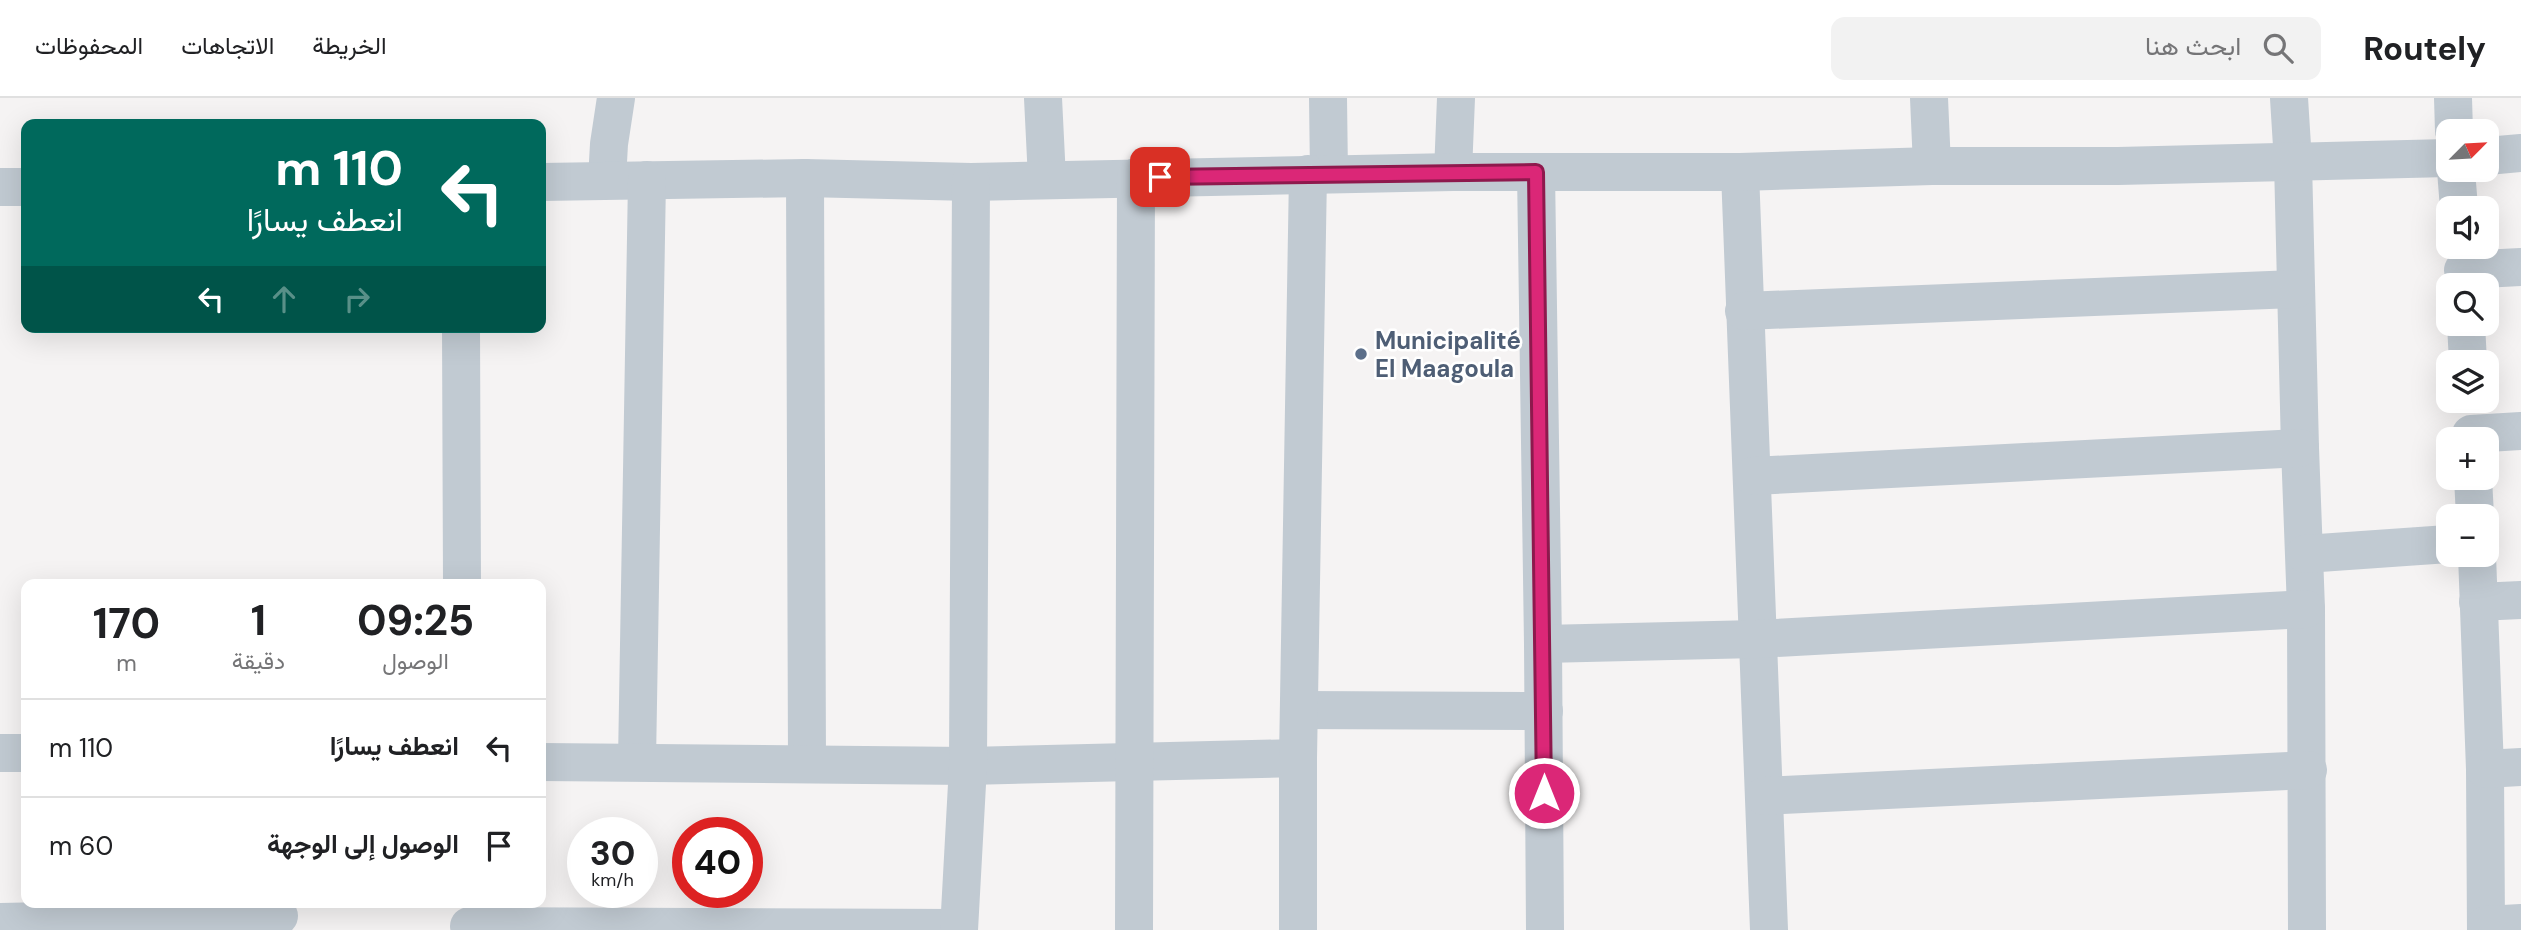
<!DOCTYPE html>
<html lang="ar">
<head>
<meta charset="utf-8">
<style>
	:root { --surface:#fff; --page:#f2f2f2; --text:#202124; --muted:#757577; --line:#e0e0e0 }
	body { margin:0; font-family:"DM Sans",Vazirmatn,sans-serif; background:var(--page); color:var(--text); direction:rtl; height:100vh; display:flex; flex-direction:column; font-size:26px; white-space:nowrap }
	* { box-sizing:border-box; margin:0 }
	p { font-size:23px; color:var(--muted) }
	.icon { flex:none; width:38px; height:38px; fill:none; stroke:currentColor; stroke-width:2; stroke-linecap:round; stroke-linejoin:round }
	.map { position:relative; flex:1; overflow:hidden; direction:ltr }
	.sheet { position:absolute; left:21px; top:481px; width:525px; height:329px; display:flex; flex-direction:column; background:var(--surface); border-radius:14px; box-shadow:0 7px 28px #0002; direction:rtl }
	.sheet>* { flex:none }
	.guide { position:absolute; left:21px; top:21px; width:525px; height:214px; border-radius:14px; box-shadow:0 7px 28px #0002; direction:rtl; background:#00695c; color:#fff; overflow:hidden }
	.needle { width:46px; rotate:66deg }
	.buttons { position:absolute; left:2436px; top:21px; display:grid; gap:14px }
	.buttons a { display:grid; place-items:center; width:63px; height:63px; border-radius:14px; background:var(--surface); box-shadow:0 7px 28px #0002; font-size:35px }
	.speed { position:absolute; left:567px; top:719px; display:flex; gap:14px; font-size:35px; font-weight:700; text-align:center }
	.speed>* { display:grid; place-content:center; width:91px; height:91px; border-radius:50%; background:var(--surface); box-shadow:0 7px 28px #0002; line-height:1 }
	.speed small { font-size:18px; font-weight:400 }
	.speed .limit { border:10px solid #d22; background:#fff; color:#111 }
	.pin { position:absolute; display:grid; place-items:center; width:60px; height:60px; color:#fff; margin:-30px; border-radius:14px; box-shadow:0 4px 10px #0006 }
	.me { position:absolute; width:77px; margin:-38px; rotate:0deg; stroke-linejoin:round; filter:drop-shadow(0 0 5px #0008) }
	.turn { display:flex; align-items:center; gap:24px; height:147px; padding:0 28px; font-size:32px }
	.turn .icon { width:91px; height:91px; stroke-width:2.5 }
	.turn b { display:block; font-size:49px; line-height:60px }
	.lanes { display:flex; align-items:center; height:66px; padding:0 28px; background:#0003; justify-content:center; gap:35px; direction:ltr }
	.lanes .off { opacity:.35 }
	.eta { display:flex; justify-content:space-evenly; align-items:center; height:119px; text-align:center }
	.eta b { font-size:42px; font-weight:700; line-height:49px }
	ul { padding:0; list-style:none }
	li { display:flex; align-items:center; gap:21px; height:98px; padding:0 28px; border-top:2px solid var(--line) }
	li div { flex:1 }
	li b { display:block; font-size:26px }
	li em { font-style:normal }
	header { display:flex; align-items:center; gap:42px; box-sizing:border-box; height:98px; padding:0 35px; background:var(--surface); border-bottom:2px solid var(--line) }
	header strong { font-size:33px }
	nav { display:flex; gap:38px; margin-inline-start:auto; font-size:24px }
	.search { width:490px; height:63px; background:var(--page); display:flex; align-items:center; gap:18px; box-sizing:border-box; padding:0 24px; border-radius:14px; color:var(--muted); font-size:26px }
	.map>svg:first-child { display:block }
</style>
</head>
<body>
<header>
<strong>Routely</strong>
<div class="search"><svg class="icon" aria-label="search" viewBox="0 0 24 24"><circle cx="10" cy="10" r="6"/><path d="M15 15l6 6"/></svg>ابحث هنا</div>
<nav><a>الخريطة</a><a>الاتجاهات</a><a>المحفوظات</a></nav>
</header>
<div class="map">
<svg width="2521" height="832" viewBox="0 0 2521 832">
	<rect width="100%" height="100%" fill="#f5f3f3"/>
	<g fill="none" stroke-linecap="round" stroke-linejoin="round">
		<!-- minor -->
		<g stroke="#c1cad2" stroke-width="38">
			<path d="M1043,0L1047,81"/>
			<path d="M1328,0L1329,76"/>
			<path d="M1929,0L1932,68"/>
			<path d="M2289,0L2293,64L2300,350L2306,511L2307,832"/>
			<path d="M2453,0L2454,33"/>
			<path d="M2487,58L2521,55"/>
			<path d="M2456,72L2459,110"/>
			<path d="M1453,74L1456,0"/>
			<path d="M1536,74L1543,546L1545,832"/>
			<path d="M1740,74L1769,832"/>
			<path d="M805,80L807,665"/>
			<path d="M607,82L609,46L616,0"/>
			<path d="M541,84L805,80L971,84L1453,74H1740L1932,68H2118L2448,60"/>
			<path d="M0,89H26"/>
			<path d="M2463,172L2521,169"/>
			<path d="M1744,213L2296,191"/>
			<path d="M2466,226L2468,264"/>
			<path d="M461,229L462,486"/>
			<path d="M2471,336L2521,333"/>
			<path d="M1753,378L2300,350"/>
			<path d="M2473,380L2475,418"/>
			<path d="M2305,456L2448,446"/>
			<path d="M2477,457L2485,671L2486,832"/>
			<path d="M2478,504L2521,502"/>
			<path d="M1543,546L1757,541L2306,511"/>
			<path d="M1299,612L1544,613"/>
			<path d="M0,655H26"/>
			<path d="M637,663L647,82"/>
			<path d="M541,664L968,668L1298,660"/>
			<path d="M2485,671L2521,669"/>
			<path d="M1764,698L2308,672"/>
			<path d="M0,824L279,818"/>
			<path d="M2486,827L2521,825"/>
			<path d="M469,828L959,830"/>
			<path d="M959,832L968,668L971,84"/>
			<path d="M1134,832L1136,79"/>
			<path d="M1298,832V660L1308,76"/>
		</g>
	</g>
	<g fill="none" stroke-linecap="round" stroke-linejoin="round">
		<defs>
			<path id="route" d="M1160,79L1536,74L1544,695"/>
		</defs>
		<!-- route casing -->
		<use href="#route" stroke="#8e194d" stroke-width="18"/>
		<!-- route -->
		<use href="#route" stroke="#db2777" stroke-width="12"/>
	</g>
	<!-- markers -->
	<circle fill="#5c6f8a" stroke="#fff" stroke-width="2.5" cx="1361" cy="256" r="7"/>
	<g text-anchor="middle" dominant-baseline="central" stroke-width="5" stroke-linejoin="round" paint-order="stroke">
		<!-- service labels -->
		<g font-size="24" font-weight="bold" fill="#4e5e75" stroke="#fff" text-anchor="start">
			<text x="1375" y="242">Municipalité<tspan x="1375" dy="28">El Maagoula</tspan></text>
		</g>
	</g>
</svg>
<div class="buttons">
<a><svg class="needle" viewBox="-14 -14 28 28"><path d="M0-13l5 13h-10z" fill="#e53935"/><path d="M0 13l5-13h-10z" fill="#757577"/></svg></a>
<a><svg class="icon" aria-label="sound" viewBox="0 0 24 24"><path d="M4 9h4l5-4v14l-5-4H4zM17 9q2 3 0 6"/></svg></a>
<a><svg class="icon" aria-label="search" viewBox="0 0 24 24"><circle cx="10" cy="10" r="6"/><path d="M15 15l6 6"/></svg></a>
<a><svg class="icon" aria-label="layers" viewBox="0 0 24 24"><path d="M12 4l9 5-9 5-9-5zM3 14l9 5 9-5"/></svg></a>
<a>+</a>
<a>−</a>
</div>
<div class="speed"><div>30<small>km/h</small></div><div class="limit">40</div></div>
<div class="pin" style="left:1160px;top:79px;background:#d93025"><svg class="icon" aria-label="arrive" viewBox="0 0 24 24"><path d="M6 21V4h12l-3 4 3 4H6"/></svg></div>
<svg class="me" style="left:1544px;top:695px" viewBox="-20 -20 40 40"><circle r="17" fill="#db2777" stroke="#fff" stroke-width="3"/><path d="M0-11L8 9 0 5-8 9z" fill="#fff"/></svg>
<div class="guide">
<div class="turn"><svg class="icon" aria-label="left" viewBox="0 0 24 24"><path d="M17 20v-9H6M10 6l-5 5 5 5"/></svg><div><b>110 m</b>انعطف يسارًا</div></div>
<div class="lanes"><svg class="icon" aria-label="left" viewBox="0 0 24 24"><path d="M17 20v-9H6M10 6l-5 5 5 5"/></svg><svg class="icon off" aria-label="ahead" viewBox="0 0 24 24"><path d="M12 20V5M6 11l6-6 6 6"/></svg><svg class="icon off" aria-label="right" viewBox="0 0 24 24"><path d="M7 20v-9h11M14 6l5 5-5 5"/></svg></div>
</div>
<section class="sheet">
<div class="eta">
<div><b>09:25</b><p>الوصول</p></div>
<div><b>1</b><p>دقيقة</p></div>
<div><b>170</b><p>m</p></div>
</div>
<ul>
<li><svg class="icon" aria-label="left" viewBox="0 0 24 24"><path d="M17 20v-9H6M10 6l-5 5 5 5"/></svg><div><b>انعطف يسارًا</b></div><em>110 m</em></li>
<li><svg class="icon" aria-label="arrive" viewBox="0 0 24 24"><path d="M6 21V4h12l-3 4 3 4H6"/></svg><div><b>الوصول إلى الوجهة</b></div><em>60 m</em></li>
</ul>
</section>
</div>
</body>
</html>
